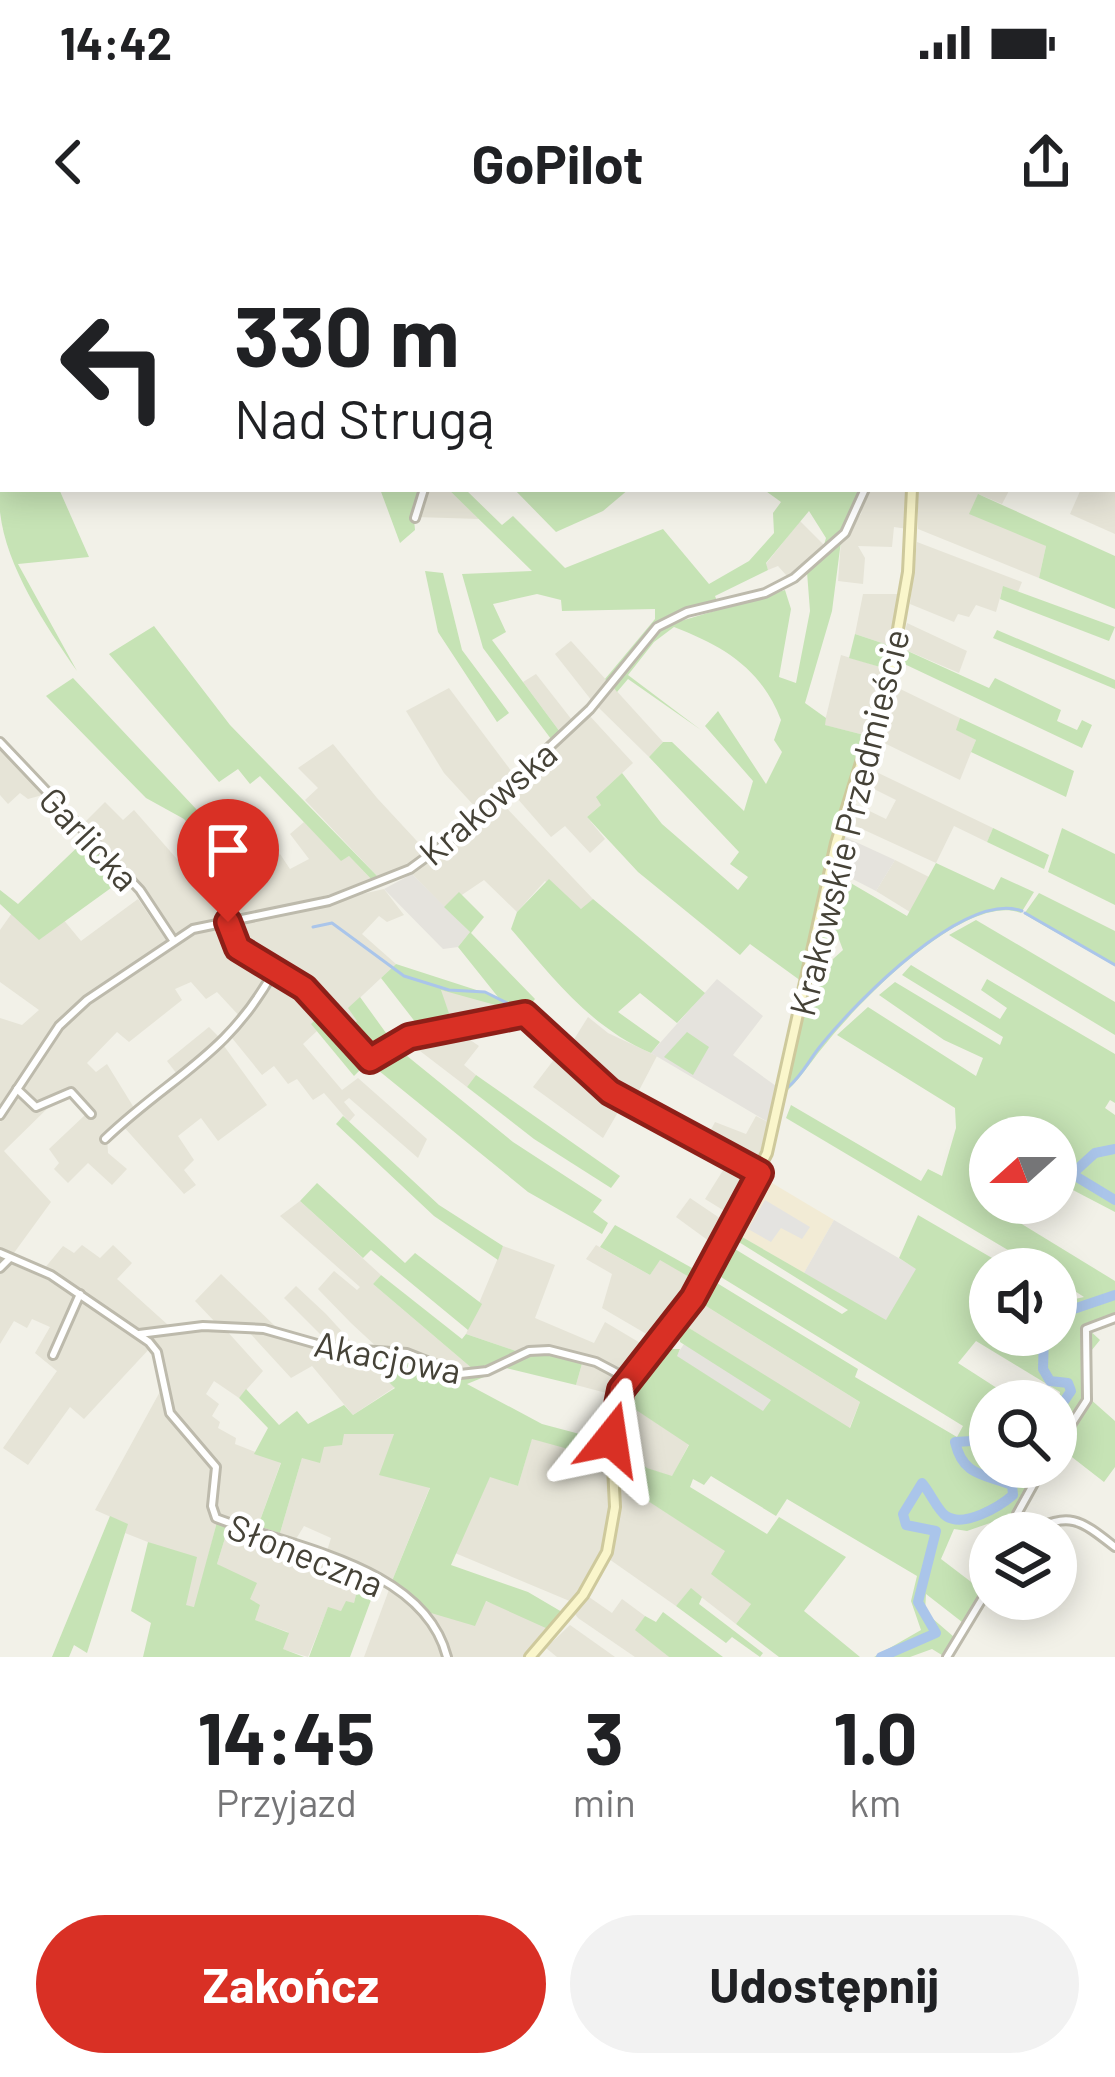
<!DOCTYPE html>
<html lang="pl">
<head>
<meta charset="utf-8">
<style>
	:root { --surface:#fff; --page:#f2f2f2; --text:#202124; --muted:#757577; --accent:#d93025 }
	body { margin:0; font-family:Barlow,sans-serif; background:var(--page); color:var(--text); height:100vh; display:flex; flex-direction:column; font-size:45px; white-space:nowrap }
	* { box-sizing:border-box; margin:0 }
	p { font-size:39px; color:var(--muted) }
	.icon { flex:none; width:66px; height:66px; fill:none; stroke:currentColor; stroke-width:2; stroke-linecap:round; stroke-linejoin:round }
	.map { position:relative; height:1417px; overflow:hidden }
	.details { display:flex; flex-direction:column; background:var(--surface); flex:1 }
	.details>* { flex:none }
	.top-card { position:absolute; left:0px; top:0px; width:1116px; height:252px; box-shadow:0 6px 30px #0003; background:#fff; color:var(--text); overflow:hidden }
	.needle { width:78px; rotate:249deg }
	.tools { position:absolute; left:969px; top:876px; display:grid; gap:24px }
	.tools a { display:grid; place-items:center; width:108px; height:108px; border-radius:50%; background:var(--surface); box-shadow:0 6px 30px #0003; font-size:60px }
	.pin { position:absolute; display:grid; place-items:center; width:102px; height:102px; color:#fff; margin:-123px -51px; border-radius:50% 50% 50% 0; rotate:-45deg; box-shadow:0 0 12px #0007 }
	.pin .icon { rotate:45deg }
	.me { position:absolute; width:132px; margin:-66px; rotate:15deg; stroke-linejoin:round; filter:drop-shadow(0 0 9px #0008) }
	.turn { display:flex; align-items:center; gap:42px; height:252px; padding:0 36px; font-size:54px }
	.turn .icon { width:156px; height:156px; stroke-width:2.5 }
	.turn b { display:block; font-size:84px; line-height:102px }
	.eta { display:flex; justify-content:space-evenly; align-items:center; height:204px; text-align:center }
	.eta b { font-size:72px; font-weight:700; line-height:84px }
	.cta { display:flex; gap:24px; margin-top:auto; padding:24px 36px }
	.cta a { flex:1; height:138px; border-radius:72px; background:var(--accent); color:#fff; font-size:48px; font-weight:700; line-height:138px; text-align:center }
	.cta a+a { background:var(--page); color:var(--text) }
	.status { display:flex; justify-content:space-between; align-items:center; height:84px; padding:0 60px; background:var(--surface); direction:ltr }
	.status svg { height:33px; fill:currentColor }
	header { display:flex; justify-content:space-between; align-items:center; height:156px; padding:0 36px; background:var(--surface); font-size:54px; font-weight:700 }
	.map>svg:first-child { display:block }
</style>
</head>
<body>
<div class="status"><b>14:42</b><svg viewBox="0 0 49 12"><path d="M0 12V9h3v3zM5 12V6h3v6zM10 12V3h3v9zM15 12V0h3v12zM26 1h20v11H26zM47 4h2v5h-2z"/></svg></div>
<header><svg class="icon" aria-label="back" viewBox="0 0 24 24"><path d="M15 5l-7 7 7 7"/></svg>GoPilot<svg class="icon" aria-label="share" viewBox="0 0 24 24"><path d="M12 15V3M7 8l5-5 5 5M5 13v7h14v-7"/></svg></header>
<div class="map">
<svg width="1115" height="1417" viewBox="0 0 1115 1417">
	<rect width="100%" height="100%" fill="#f2f1e8"/>
	<!-- residential -->
	<g fill="#e6e4d7">
		<path d="M1113,224L1115,225V294L1070,274L1081,249H1113Z"/>
		<path d="M425,249H448L479,279L416,277Z"/>
		<path d="M867,249H909L908,289L894,287L892,307L858,306L865,318L863,344L838,341L841,301L861,274Z"/>
		<path d="M918,249H1010L1002,264L978,254L1046,306L1039,338L918,289Z"/>
		<path d="M800,281L824,305L787,336L778,326L768,330L766,324Z"/>
		<path d="M917,302L1022,342L1018,352L1003,347L996,372L976,365L969,377L958,374L954,382L910,364Z"/>
		<path d="M863,354H902L891,406L855,394Z"/>
		<path d="M907,383L967,411L959,433L901,408Z"/>
		<path d="M571,401L608,442L592,461L555,414Z"/>
		<path d="M841,415L887,429L868,496L824,485Z"/>
		<path d="M536,434L572,480L560,492L523,442Z"/>
		<path d="M892,445L960,478L957,490L976,500L960,540L878,500Z"/>
		<path d="M613,447L663,502L649,517L597,466Z"/>
		<path d="M449,448L515,536L478,570L444,533L406,471Z"/>
		<path d="M588,474L633,523L597,556L602,564L587,577L605,599L590,613L565,586L551,597L510,550Z"/>
		<path d="M333,504L377,558L428,613L381,640L305,560L318,548L298,528Z"/>
		<path d="M0,505L46,554L28,559L20,553L8,564L0,555Z"/>
		<path d="M868,528L993,588L987,602L954,586L936,623L849,583L855,564L886,579L896,560L862,543Z"/>
		<path d="M499,560L593,659L582,670L545,641L517,672L484,640L444,667L412,634Z"/>
		<path d="M105,562L123,580L134,570L191,635L212,617L228,638L253,613L264,628L280,614L290,629L309,619L290,594L304,582L341,620L349,616L375,643L172,694L158,669L82,585Z"/>
		<path d="M895,620L931,638L910,672L876,651Z"/>
		<path d="M384,649L404,675L387,682L379,676L362,694L396,724L349,768L357,781L346,790L305,747L241,707L231,684Z"/>
		<path d="M138,659L166,700L66,773L0,868V778L22,785L39,770L0,742V690L12,673L40,699L62,678L81,701Z"/>
		<path d="M227,685L237,709L272,729L243,780L217,752L206,759L191,742L175,749L182,760L129,802L117,792L87,823L96,832L107,824L136,871L107,896L108,913L127,929L112,945L88,923L68,943L54,929L59,923L49,909L85,875L67,855L55,861L4,911L51,962L11,1017L0,1010V882L63,786L176,700Z"/>
		<path d="M275,731L325,770L312,784L317,791L303,804L342,850L358,838L427,899L418,918L349,858L344,862L355,875L349,882L324,853L313,860L297,839L288,844L274,826L262,835L232,798L257,767Z"/>
		<path d="M440,750L472,755L524,773L454,788Z"/>
		<path d="M588,777L608,793L657,816L633,862L606,847L568,809Z"/>
		<path d="M209,787L223,801L180,838L167,821Z"/>
		<path d="M457,791L479,806L464,825L476,835L467,847L407,801Z"/>
		<path d="M224,806L267,865L218,901L201,878L178,896L194,920L184,930L196,945L184,954L123,886Z"/>
		<path d="M562,809L602,850L624,862L603,898L533,847Z"/>
		<path d="M756,876L768,882L754,935L731,975L705,959L732,916L705,901L715,882L746,894Z"/>
		<path d="M690,958L727,983L713,1004L676,977Z"/>
		<path d="M300,961L381,1035L373,1044L474,1130L460,1132L405,1110L378,1108L351,1083L318,1049L334,1031L357,1050L360,1047L280,976Z"/>
		<path d="M82,1005L100,1018L113,1005L132,1023L117,1039L168,1085L138,1091L44,1029L63,1006L74,1013Z"/>
		<path d="M596,1005L650,1035L660,1019L696,1041L655,1099L602,1068L612,1034L586,1019Z"/>
		<path d="M503,1006L555,1025L535,1078L594,1103L605,1082L647,1107L626,1132L555,1108L524,1106L519,1112L466,1094Z"/>
		<path d="M0,1019L73,1051L150,1108L84,1179L70,1167L28,1225L3,1208L57,1131L35,1113L50,1087L32,1079L27,1088L14,1081L0,1104Z"/>
		<path d="M221,1034L277,1088L216,1083L195,1061Z"/>
		<path d="M296,1046L326,1074L357,1108L331,1105L284,1058Z"/>
		<path d="M698,1061L860,1162L849,1189L681,1083Z"/>
		<path d="M192,1089L226,1090L263,1131L239,1158L214,1141L206,1154L219,1164L212,1176L220,1182L218,1188L236,1198L235,1204L281,1222L258,1286L216,1275L219,1226L177,1178L160,1111L148,1099Z"/>
		<path d="M247,1090L359,1114L395,1147L353,1175L312,1126L291,1138Z"/>
		<path d="M583,1120L623,1139L614,1155L576,1145Z"/>
		<path d="M162,1148L167,1172L214,1228L209,1266L217,1282L195,1367L186,1366L173,1312L125,1293L127,1284L95,1270Z"/>
		<path d="M621,1160L689,1204L672,1237L647,1228L615,1203Z"/>
		<path d="M343,1194H395L430,1247L392,1341L327,1311L331,1298L304,1286L296,1299L280,1293L302,1218Z"/>
		<path d="M532,1198L608,1220L610,1276L603,1305L572,1362L455,1313L490,1236L518,1246Z"/>
		<path d="M617,1241L726,1311L751,1364L736,1384L691,1349L676,1366L609,1319L617,1289Z"/>
		<path d="M229,1285L267,1293L361,1334L354,1363L341,1371L328,1368L308,1417L282,1409L288,1392L254,1380L237,1336L217,1324Z"/>
		<path d="M390,1347L435,1391L444,1417H364Z"/>
		<path d="M589,1357L612,1373L622,1359L645,1376L636,1390L669,1417H635L578,1378L575,1374Z"/>
		<path d="M485,1361L517,1372L548,1389L524,1417H449L430,1373Z"/>
		<path d="M570,1385L615,1417H557L546,1408Z"/>
	</g>
	<!-- commercial -->
	<path fill="#f2ebd5" d="M767,940L834,980L804,1033L737,994Z"/>
	<!-- industrial -->
	<g fill="#e5e3dd">
		<path d="M845,597L895,620L876,651L837,631Z"/>
		<path d="M412,634L470,692L458,707L443,709L384,649Z"/>
		<path d="M717,739L763,776L733,815L776,846L768,882L651,813Z"/>
		<path d="M834,980L917,1029L886,1081L804,1033Z"/>
		<path d="M684,1104L772,1159L764,1172L676,1116Z"/>
	</g>
	<!-- green -->
	<g fill="#c6e3b5">
		<path d="M0,0H29L3,3V249H59L89,317L18,324L77,431C46,386 6,327 0,272C0,188 0,86 0,0Z"/>
		<path d="M380,249H421L413,269L415,290L400,303Z"/>
		<path d="M448,249H465L502,285L513,276L565,328L663,289L709,344L749,321L774,293L773,273L781,262L763,249H862L845,288L824,305L826,298L809,271L766,323L768,330L715,356L717,361L662,380L608,442L605,439L655,379V369L562,371L561,360L537,354L493,364L506,392L492,400L560,492L551,499L483,408L462,334L532,331Z"/>
		<path d="M514,249H629L603,271L556,292Z"/>
		<path d="M978,254L1115,316V369L1039,338L1046,306L969,274Z"/>
		<path d="M841,301L832,371L805,463L826,478L825,485L868,496L833,603L801,741L750,704L740,715L638,632L587,577L601,565L596,557L622,533L662,584L738,650L748,637L730,624L739,612L649,517L663,502H672L744,571L753,541L705,486L718,471L766,544L782,512L774,500L781,480C761,428 723,406 674,387L654,402L628,435L701,490L628,439L617,452L613,447L664,386L785,350L791,369L779,437L796,443L810,371L807,332Z"/>
		<path d="M425,331L443,333L462,410L509,473L497,482L438,392Z"/>
		<path d="M1003,346L1115,387L1109,401L1000,359Z"/>
		<path d="M154,386L230,485L381,640L375,643L349,616L341,621L260,536L250,544L238,529L219,542L109,414Z"/>
		<path d="M997,390L1115,440V449L993,398Z"/>
		<path d="M855,394L891,406L887,429L849,418Z"/>
		<path d="M901,408L989,448L995,438L1061,470L1057,481L1077,490L1082,480L1092,485L1082,508L898,421Z"/>
		<path d="M73,438L213,587L200,597L184,579L146,558L46,456Z"/>
		<path d="M960,478L1074,531L1066,557L971,512L976,500L956,490Z"/>
		<path d="M993,588L1049,615L1044,629L987,602Z"/>
		<path d="M1062,588L1115,614V665L1048,632Z"/>
		<path d="M87,598L122,640L39,700L0,664V650L18,664Z"/>
		<path d="M936,623L994,650L1001,637L1034,652L1021,673C966,652 861,760 828,801C814,817 802,837 787,851L804,770L824,754L813,737L843,710L837,694L817,710L837,635L907,676Z"/>
		<path d="M549,639L581,669L593,659L705,753L677,783L640,753L618,772L660,802L651,813C590,787 554,739 511,689L517,672Z"/>
		<path d="M459,652L484,677L471,693L535,759L524,773L441,750L454,788L423,792L381,738L396,724L498,757L458,707L470,692L444,667Z"/>
		<path d="M1039,653L1115,691V726L1024,674Z"/>
		<path d="M976,680L1115,762V795L949,695Z"/>
		<path d="M911,725L1000,779L1007,768L981,750L987,739L1115,814V863L1110,860L1105,868L1115,875V972L1071,949L1056,961V897H990V963H1022L1012,978L1115,1041V1075L1083,1086L1085,1159L1056,1203L1060,1152L976,1101L958,1123L1017,1161H990V1227H1040L1013,1275L967,1291L954,1289L941,1319L983,1351L962,1382L926,1354L925,1372L954,1397L945,1417L932,1409L910,1417H874L921,1390L911,1361L917,1336L787,1259L776,1276L711,1236L704,1245L693,1239L690,1247L767,1294L779,1277L846,1317L804,1371L860,1417H779L736,1384L751,1364L711,1334L725,1311L617,1241V1204L647,1228L672,1236L689,1205L621,1160L664,1109H680L677,1116L763,1171L771,1160L680,1102L681,1083L850,1188L860,1162L698,1061L712,1040L858,1129L855,1137L957,1197L963,1186L716,1034L730,1006L842,1074L848,1070L734,999L737,994L886,1080L916,1029L899,1018L918,975L1011,1029H990V1095H1056V1056L1066,1061L1084,1057L1056,1039V1029H1040L786,878L791,865L921,941L928,929L942,936L956,888L955,868L837,795L868,767L976,836L983,818L944,800L879,755L895,742L1000,805L1003,797L902,735Z"/>
		<path d="M360,757L394,804L373,817L346,790L357,781L348,768Z"/>
		<path d="M325,770L368,822L354,836L311,784Z"/>
		<path d="M687,792L709,807L693,835L664,817Z"/>
		<path d="M396,807L513,902L602,960L593,972L608,983L602,994L528,952L373,826Z"/>
		<path d="M476,835L620,936L611,948L534,899L467,847Z"/>
		<path d="M343,876L439,965L503,1006L498,1020L434,976L336,884Z"/>
		<path d="M317,943L405,1023L415,1013L482,1064L468,1090L371,1010L363,1018L300,961Z"/>
		<path d="M615,985L701,1033L696,1041L660,1020L650,1035L600,1007Z"/>
		<path d="M381,1035L462,1099L466,1094L519,1112L474,1130L373,1044Z"/>
		<path d="M1088,1089L1100,1100L1091,1111L1089,1158L1115,1181V1227L1104,1242L1059,1207L1086,1166Z"/>
		<path d="M539,1113L583,1120L576,1145L506,1128L467,1144L542,1184L606,1201L608,1220L532,1199L518,1246L490,1237L451,1325L528,1352L562,1372L548,1389L486,1361L475,1386L431,1373L428,1377L392,1341L430,1248L379,1235L394,1194H344L342,1205L324,1207L320,1223L302,1218L280,1293L258,1286L281,1223L254,1214L268,1188L239,1158L246,1149L279,1185L297,1171L308,1184L344,1165L353,1175L395,1148L359,1114L408,1118L439,1133L467,1137Z"/>
		<path d="M110,1276L128,1284L87,1413L74,1405L69,1417H52Z"/>
		<path d="M217,1282L229,1285L217,1324L257,1343L250,1359L260,1365L255,1380L289,1393L283,1409L304,1417H143L151,1383L131,1371L148,1302L197,1317L186,1365L194,1367Z"/>
		<path d="M361,1334L378,1341L350,1417H309L328,1367L341,1371L346,1361L354,1363Z"/>
		<path d="M691,1348L702,1357L699,1364L763,1413L760,1417L732,1397L726,1403L676,1366Z"/>
		<path d="M663,1372L723,1417H669L635,1390L645,1376L656,1382Z"/>
	</g>
	<!-- parking -->
	<path fill="#e4e3e0" d="M765,960L810,987L802,999L781,988L771,1002L748,989Z"/>
	<g fill="none" stroke-linecap="round" stroke-linejoin="round">
		<!-- stream -->
		<g stroke="#aac5ea" stroke-width="3">
			<path d="M566,0L567,3"/>
			<path d="M922,3L923,0"/>
			<path d="M796,249H814"/>
			<path d="M1025,673L1115,725"/>
			<path d="M313,687L332,683L404,736L449,750L485,752L525,772"/>
			<path d="M788,847C802,836 810,818 822,804C857,761 965,650 1022,671"/>
		</g>
		<!-- river -->
		<g stroke="#aac5ea" stroke-width="10">
			<path d="M1115,909L1095,913L1072,934L1115,960"/>
			<path d="M1056,1075L1115,1055"/>
			<path d="M1044,1095L1043,1129L1050,1141L1068,1143L1071,1151L1056,1173"/>
			<path d="M881,1417L936,1393L918,1362L936,1291L906,1285L903,1274L922,1243C930,1252 938,1271 946,1276C964,1288 999,1267 1013,1255L1012,1245C983,1234 963,1236 955,1202L990,1200"/>
		</g>
		<defs>
			<g id="minor">
				<path d="M79,0L82,3"/>
				<path d="M905,0L906,3"/>
				<path d="M1003,0L1006,3"/>
				<path d="M1113,165L1115,166"/>
				<path d="M415,278L424,249"/>
				<path d="M0,502L140,650L173,700"/>
				<path d="M228,682L238,708L304,748L370,820L408,797L525,774L610,852L757,932"/>
				<path d="M17,849L36,867L71,852L91,874"/>
				<path d="M0,875L59,786L87,760L193,689L329,661L410,629L451,599L590,469L657,387L687,372L765,353L794,338L845,293L865,249"/>
				<path d="M105,899C172,835 228,816 275,729"/>
				<path d="M0,1013L51,1035L149,1102L157,1112L170,1173L216,1227L212,1266L216,1278C289,1307 424,1325 447,1417"/>
				<path d="M0,1028L9,1019"/>
				<path d="M139,1094L203,1086L264,1089L331,1108L407,1113L460,1134L487,1131L529,1111L549,1110L596,1122L628,1139"/>
				<path d="M53,1115L80,1054"/>
				<path d="M1056,1208L1087,1160L1086,1089L1115,1078"/>
				<path d="M1029,1292C1070,1272 1078,1278 1115,1307"/>
				<path d="M1029,1292L1017,1274L1043,1227"/>
				<path d="M947,1417L990,1346"/>
			</g>
			<path id="tertiary" d="M321,0L324,3"/>
			<g id="secondary">
				<path d="M1040,3L1042,0"/>
				<path d="M530,1417L583,1355L607,1312L615,1267L611,1186L619,1155L697,1051L767,913L836,603L892,423L908,332L912,249"/>
			</g>
		</defs>
		<!-- minor casing -->
		<use href="#minor" stroke="#bdbaac" stroke-width="12"/>
		<!-- tertiary casing -->
		<use href="#tertiary" stroke="#bdbaac" stroke-width="14"/>
		<!-- secondary casing -->
		<use href="#secondary" stroke="#cec99c" stroke-width="14"/>
		<!-- minor -->
		<use href="#minor" stroke="#fff" stroke-width="6"/>
		<!-- tertiary -->
		<use href="#tertiary" stroke="#fff" stroke-width="8"/>
		<!-- secondary -->
		<use href="#secondary" stroke="#faf6cb" stroke-width="8"/>
	</g>
	<g fill="none" stroke-linecap="round" stroke-linejoin="round">
		<defs>
			<path id="route" d="M228,682L238,708L304,748L370,820L409,797L525,774L610,852L760,933L693,1058L621,1150L611,1199"/>
		</defs>
		<!-- route casing -->
		<use href="#route" stroke="#8d1f18" stroke-width="30"/>
		<!-- route -->
		<use href="#route" stroke="#d93025" stroke-width="21"/>
	</g>
	<g text-anchor="middle" dominant-baseline="central" stroke-width="9" stroke-linejoin="round" paint-order="stroke">
		<!-- street labels -->
		<g font-size="36" fill="#454237" stroke="#fff">
			<text transform="translate(487 562) rotate(-41)">Krakowska</text>
			<text transform="translate(848 582) rotate(-76)">Krakowskie Przedmieście</text>
			<text transform="translate(90 598) rotate(47)">Garlicka</text>
			<text transform="translate(388 1116) rotate(11)">Akacjowa</text>
			<text transform="translate(306 1314) rotate(22)">Słoneczna</text>
		</g>
	</g>
</svg>
<div class="tools">
<a><svg class="needle" viewBox="-14 -14 28 28"><path d="M0-13l5 13h-10z" fill="#e53935"/><path d="M0 13l5-13h-10z" fill="#757577"/></svg></a>
<a><svg class="icon" aria-label="sound" viewBox="0 0 24 24"><path d="M4 9h4l5-4v14l-5-4H4zM17 9q2 3 0 6"/></svg></a>
<a><svg class="icon" aria-label="search" viewBox="0 0 24 24"><circle cx="10" cy="10" r="6"/><path d="M15 15l6 6"/></svg></a>
<a><svg class="icon" aria-label="layers" viewBox="0 0 24 24"><path d="M12 4l9 5-9 5-9-5zM3 14l9 5 9-5"/></svg></a>
</div>
<div class="pin" style="left:228px;top:682px;background:#d93025"><svg class="icon" aria-label="arrive" viewBox="0 0 24 24"><path d="M6 21V4h12l-3 4 3 4H6"/></svg></div>
<svg class="me" style="left:611px;top:1199px" viewBox="-20 -20 40 40"><path d="M0-17L14 15 0 8-14 15z" fill="#d93025" stroke="#fff" stroke-width="4"/></svg>
<div class="top-card">
<div class="turn"><svg class="icon" aria-label="left" viewBox="0 0 24 24"><path d="M17 20v-9H6M10 6l-5 5 5 5"/></svg><div><b>330 m</b>Nad Strugą</div></div>
</div>
</div>
<section class="details">
<div class="eta">
<div><b>14:45</b><p>Przyjazd</p></div>
<div><b>3</b><p>min</p></div>
<div><b>1.0</b><p>km</p></div>
</div>
<div class="cta"><a>Zakończ</a><a>Udostępnij</a></div>
</section>
</body>
</html>
